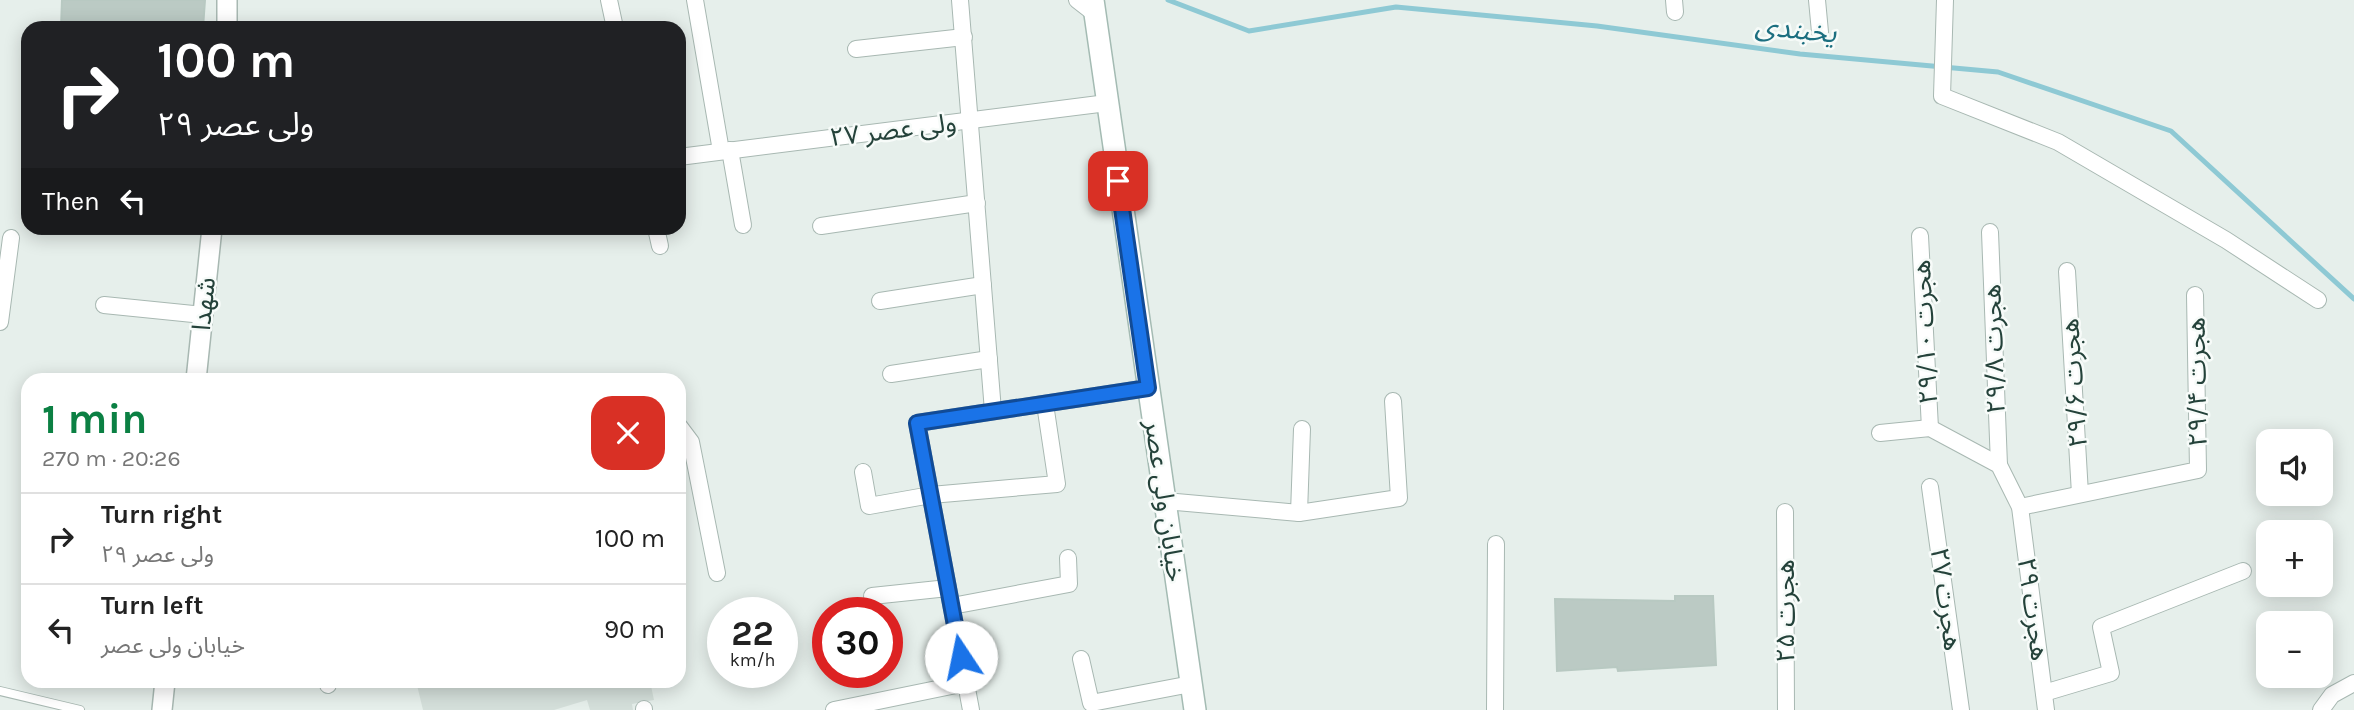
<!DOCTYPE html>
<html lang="en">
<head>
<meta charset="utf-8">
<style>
	:root { --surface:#fff; --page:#f2f2f2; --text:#222; --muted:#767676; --line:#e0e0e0; --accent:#0b8043 }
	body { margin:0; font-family:Karla,"Noto Sans Arabic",sans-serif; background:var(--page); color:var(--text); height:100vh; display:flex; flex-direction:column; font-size:26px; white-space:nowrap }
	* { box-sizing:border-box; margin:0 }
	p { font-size:23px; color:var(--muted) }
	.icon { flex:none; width:38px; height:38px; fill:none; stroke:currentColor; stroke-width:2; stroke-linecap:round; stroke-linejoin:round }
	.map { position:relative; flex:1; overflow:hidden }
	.details { position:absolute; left:21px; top:373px; width:665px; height:315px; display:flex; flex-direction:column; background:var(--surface); border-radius:21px; box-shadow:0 4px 18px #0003 }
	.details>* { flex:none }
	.banner { position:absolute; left:21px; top:21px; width:665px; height:214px; border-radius:21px; box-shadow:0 4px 18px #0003; background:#202124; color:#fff; overflow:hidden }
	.fabs { position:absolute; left:2256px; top:429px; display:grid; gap:14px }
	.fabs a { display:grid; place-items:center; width:77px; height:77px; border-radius:14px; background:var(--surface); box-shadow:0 4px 18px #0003; font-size:35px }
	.speed { position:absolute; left:707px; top:597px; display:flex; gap:14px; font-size:35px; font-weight:700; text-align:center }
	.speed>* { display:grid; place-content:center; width:91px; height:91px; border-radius:50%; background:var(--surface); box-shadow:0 4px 18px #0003; line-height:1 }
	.speed small { font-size:18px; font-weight:400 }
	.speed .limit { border:10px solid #d22; background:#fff; color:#111 }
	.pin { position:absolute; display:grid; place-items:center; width:60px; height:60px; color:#fff; margin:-30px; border-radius:14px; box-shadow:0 4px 10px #0006 }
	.me { position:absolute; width:77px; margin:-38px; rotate:349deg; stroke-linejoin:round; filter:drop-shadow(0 0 5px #0008) }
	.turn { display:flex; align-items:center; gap:24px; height:147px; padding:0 21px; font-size:32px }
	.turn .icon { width:91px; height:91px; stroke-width:2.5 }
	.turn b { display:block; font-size:49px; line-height:60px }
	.then { display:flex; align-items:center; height:66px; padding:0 21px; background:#0003; gap:14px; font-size:26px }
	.round { display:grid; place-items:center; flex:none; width:74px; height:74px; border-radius:21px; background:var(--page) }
	.head { display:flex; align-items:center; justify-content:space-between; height:119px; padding:0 21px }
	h1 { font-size:42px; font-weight:700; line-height:52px; color:var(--accent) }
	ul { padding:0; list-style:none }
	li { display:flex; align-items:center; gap:21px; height:91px; padding:0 21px; border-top:2px solid var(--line) }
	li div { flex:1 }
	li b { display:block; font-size:26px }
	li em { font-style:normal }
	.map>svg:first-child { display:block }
</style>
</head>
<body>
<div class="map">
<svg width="2354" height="710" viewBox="0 0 2354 710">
	<rect width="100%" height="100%" fill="#e6efeb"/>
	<!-- built -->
	<path fill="#d4dfda" d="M416,681H650L654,700L632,704L633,710H590L587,700L554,710H423Z"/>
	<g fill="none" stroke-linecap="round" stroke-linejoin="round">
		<!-- stream -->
		<path stroke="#8ec9d4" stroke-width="5" d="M1168,0L1249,31L1396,7L1597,26L1800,54L1998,72L2171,131L2354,299"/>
	</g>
	<!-- building -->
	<g fill="#bbcac4" stroke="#b8c9c2" stroke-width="2">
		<path d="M62,0H205L203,28H61Z"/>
		<path d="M1675,596H1713L1716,665L1618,671L1617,667L1557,671L1555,599L1675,601Z"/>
	</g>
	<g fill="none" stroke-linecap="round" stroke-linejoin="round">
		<defs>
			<path id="service" d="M0,691L80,710"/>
			<g id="minor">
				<path d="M609,0L615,28"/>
				<path d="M695,0L721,151"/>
				<path d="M960,0L993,411"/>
				<path d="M1077,0L1095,14"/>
				<path d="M1674,0L1675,12"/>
				<path d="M1817,0L1820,32"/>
				<path d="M1945,0L1942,96L2058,142L2226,240L2318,300"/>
				<path d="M856,49L964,37"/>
				<path d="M730,150L743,225"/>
				<path d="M679,157L1107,103"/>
				<path d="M821,226L977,203"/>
				<path d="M656,228L660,246"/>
				<path d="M1990,232L1999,465"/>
				<path d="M1920,236L1930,428"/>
				<path d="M2067,271L2080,494"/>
				<path d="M880,301L983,285"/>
				<path d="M104,305L203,315"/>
				<path d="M0,322L11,238"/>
				<path d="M891,374L989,359"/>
				<path d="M679,426L691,442L717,573"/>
				<path d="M1880,433L1930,428L1999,465L2020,507L2046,710"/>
				<path d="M863,472L869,506L931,495L1057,484L1045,404"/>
				<path d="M1930,487L1961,710"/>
				<path d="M1165,501L1299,513L1399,498L1393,401"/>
				<path d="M2020,507L2198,470L2195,295"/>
				<path d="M1785,512L1786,710"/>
				<path d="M1299,513L1302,429"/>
				<path d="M872,596L948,588"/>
				<path d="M952,606L1069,584L1068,558"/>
				<path d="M1081,659L1091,703L1191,684"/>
				<path d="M327,681L328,685"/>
				<path d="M2044,693L2111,673L2101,627L2243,571"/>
				<path d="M644,709V710"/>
				<path d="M834,710L966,683"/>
				<path d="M971,710L917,423L1148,388"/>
				<path d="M1495,710L1496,544"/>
				<path d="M2321,710L2332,695L2354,683"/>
			</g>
			<g id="tertiary">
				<path d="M227,28V0"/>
				<path d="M196,380L212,228"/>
				<path d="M162,710L165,681"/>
			</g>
			<path id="secondary" d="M1093,0L1195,710"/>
		</defs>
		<!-- service casing -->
		<use href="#service" stroke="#a8b8b2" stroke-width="10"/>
		<!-- minor casing -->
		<use href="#minor" stroke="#a8b8b2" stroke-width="18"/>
		<!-- tertiary casing -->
		<use href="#tertiary" stroke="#a8b8b2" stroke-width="22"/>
		<!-- secondary casing -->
		<use href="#secondary" stroke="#a4bbb3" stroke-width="24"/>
		<!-- service -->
		<use href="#service" stroke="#fff" stroke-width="8"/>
		<!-- minor -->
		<use href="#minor" stroke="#fff" stroke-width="16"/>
		<!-- tertiary -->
		<use href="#tertiary" stroke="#fff" stroke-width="19"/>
		<!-- secondary -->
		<use href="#secondary" stroke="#fff" stroke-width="21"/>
	</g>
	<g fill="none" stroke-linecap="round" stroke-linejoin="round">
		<defs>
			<path id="route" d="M961,657L917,423L1148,388L1118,181"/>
		</defs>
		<!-- route casing -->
		<use href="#route" stroke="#114b97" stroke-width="18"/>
		<!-- route -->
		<use href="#route" stroke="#1a73e8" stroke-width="12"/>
	</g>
	<g text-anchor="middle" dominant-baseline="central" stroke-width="5" stroke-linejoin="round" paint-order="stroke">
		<!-- street labels -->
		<g font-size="26" fill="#24423a" stroke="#f7fbf9">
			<text transform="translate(893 130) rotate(-7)">ولی عصر ۲۷</text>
			<text transform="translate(204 304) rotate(-84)">شهدا</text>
			<text transform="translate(1925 332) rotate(-93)">هجرت ۲۹/۱۰</text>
			<text transform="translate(1994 349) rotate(-92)">هجرت ۲۹/۸</text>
			<text transform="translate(2197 382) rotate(-91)">هجرت ۲۹/۴</text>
			<text transform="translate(2074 383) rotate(-94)">هجرت ۲۹/۶</text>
			<text transform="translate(1165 501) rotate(82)">خیابان ولی عصر</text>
			<text transform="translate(1946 599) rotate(82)">هجرت ۲۷</text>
			<text transform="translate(2033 609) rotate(82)">هجرت ۲۹</text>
			<text transform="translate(1785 611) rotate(-90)">هجرت ۲۵</text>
		</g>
		<!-- water labels -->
		<g font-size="28" font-style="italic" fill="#1c6f80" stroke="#f7fbf9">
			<text transform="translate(1796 29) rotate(6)">یخبندی</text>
		</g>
	</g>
</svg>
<div class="fabs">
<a><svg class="icon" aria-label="sound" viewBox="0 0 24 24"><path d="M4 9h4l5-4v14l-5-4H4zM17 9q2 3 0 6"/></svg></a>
<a>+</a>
<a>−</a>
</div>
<div class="speed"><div>22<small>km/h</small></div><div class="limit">30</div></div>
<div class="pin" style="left:1118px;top:181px;background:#d93025"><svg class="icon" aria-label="arrive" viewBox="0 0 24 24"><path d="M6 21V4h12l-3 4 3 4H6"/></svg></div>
<svg class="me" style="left:961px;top:657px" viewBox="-20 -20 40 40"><circle r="19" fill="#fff"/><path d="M0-13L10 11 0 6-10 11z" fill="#1a73e8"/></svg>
<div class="banner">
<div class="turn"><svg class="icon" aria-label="right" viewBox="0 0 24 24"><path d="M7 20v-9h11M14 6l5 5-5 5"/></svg><div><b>100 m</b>ولی عصر ۲۹</div></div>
<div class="then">Then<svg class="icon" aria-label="left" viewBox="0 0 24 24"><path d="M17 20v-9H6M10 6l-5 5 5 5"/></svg></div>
</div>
<section class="details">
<div class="head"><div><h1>1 min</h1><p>270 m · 20:26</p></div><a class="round" style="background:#d93025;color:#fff"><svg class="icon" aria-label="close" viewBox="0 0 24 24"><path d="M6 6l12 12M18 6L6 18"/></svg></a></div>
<ul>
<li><svg class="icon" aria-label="right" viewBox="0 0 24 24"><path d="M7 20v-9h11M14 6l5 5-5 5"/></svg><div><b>Turn right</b><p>ولی عصر ۲۹</p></div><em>100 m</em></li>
<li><svg class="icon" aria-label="left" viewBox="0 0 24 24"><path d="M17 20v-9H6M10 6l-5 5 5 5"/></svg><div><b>Turn left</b><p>خیابان ولی عصر</p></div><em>90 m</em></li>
</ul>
</section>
</div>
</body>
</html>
